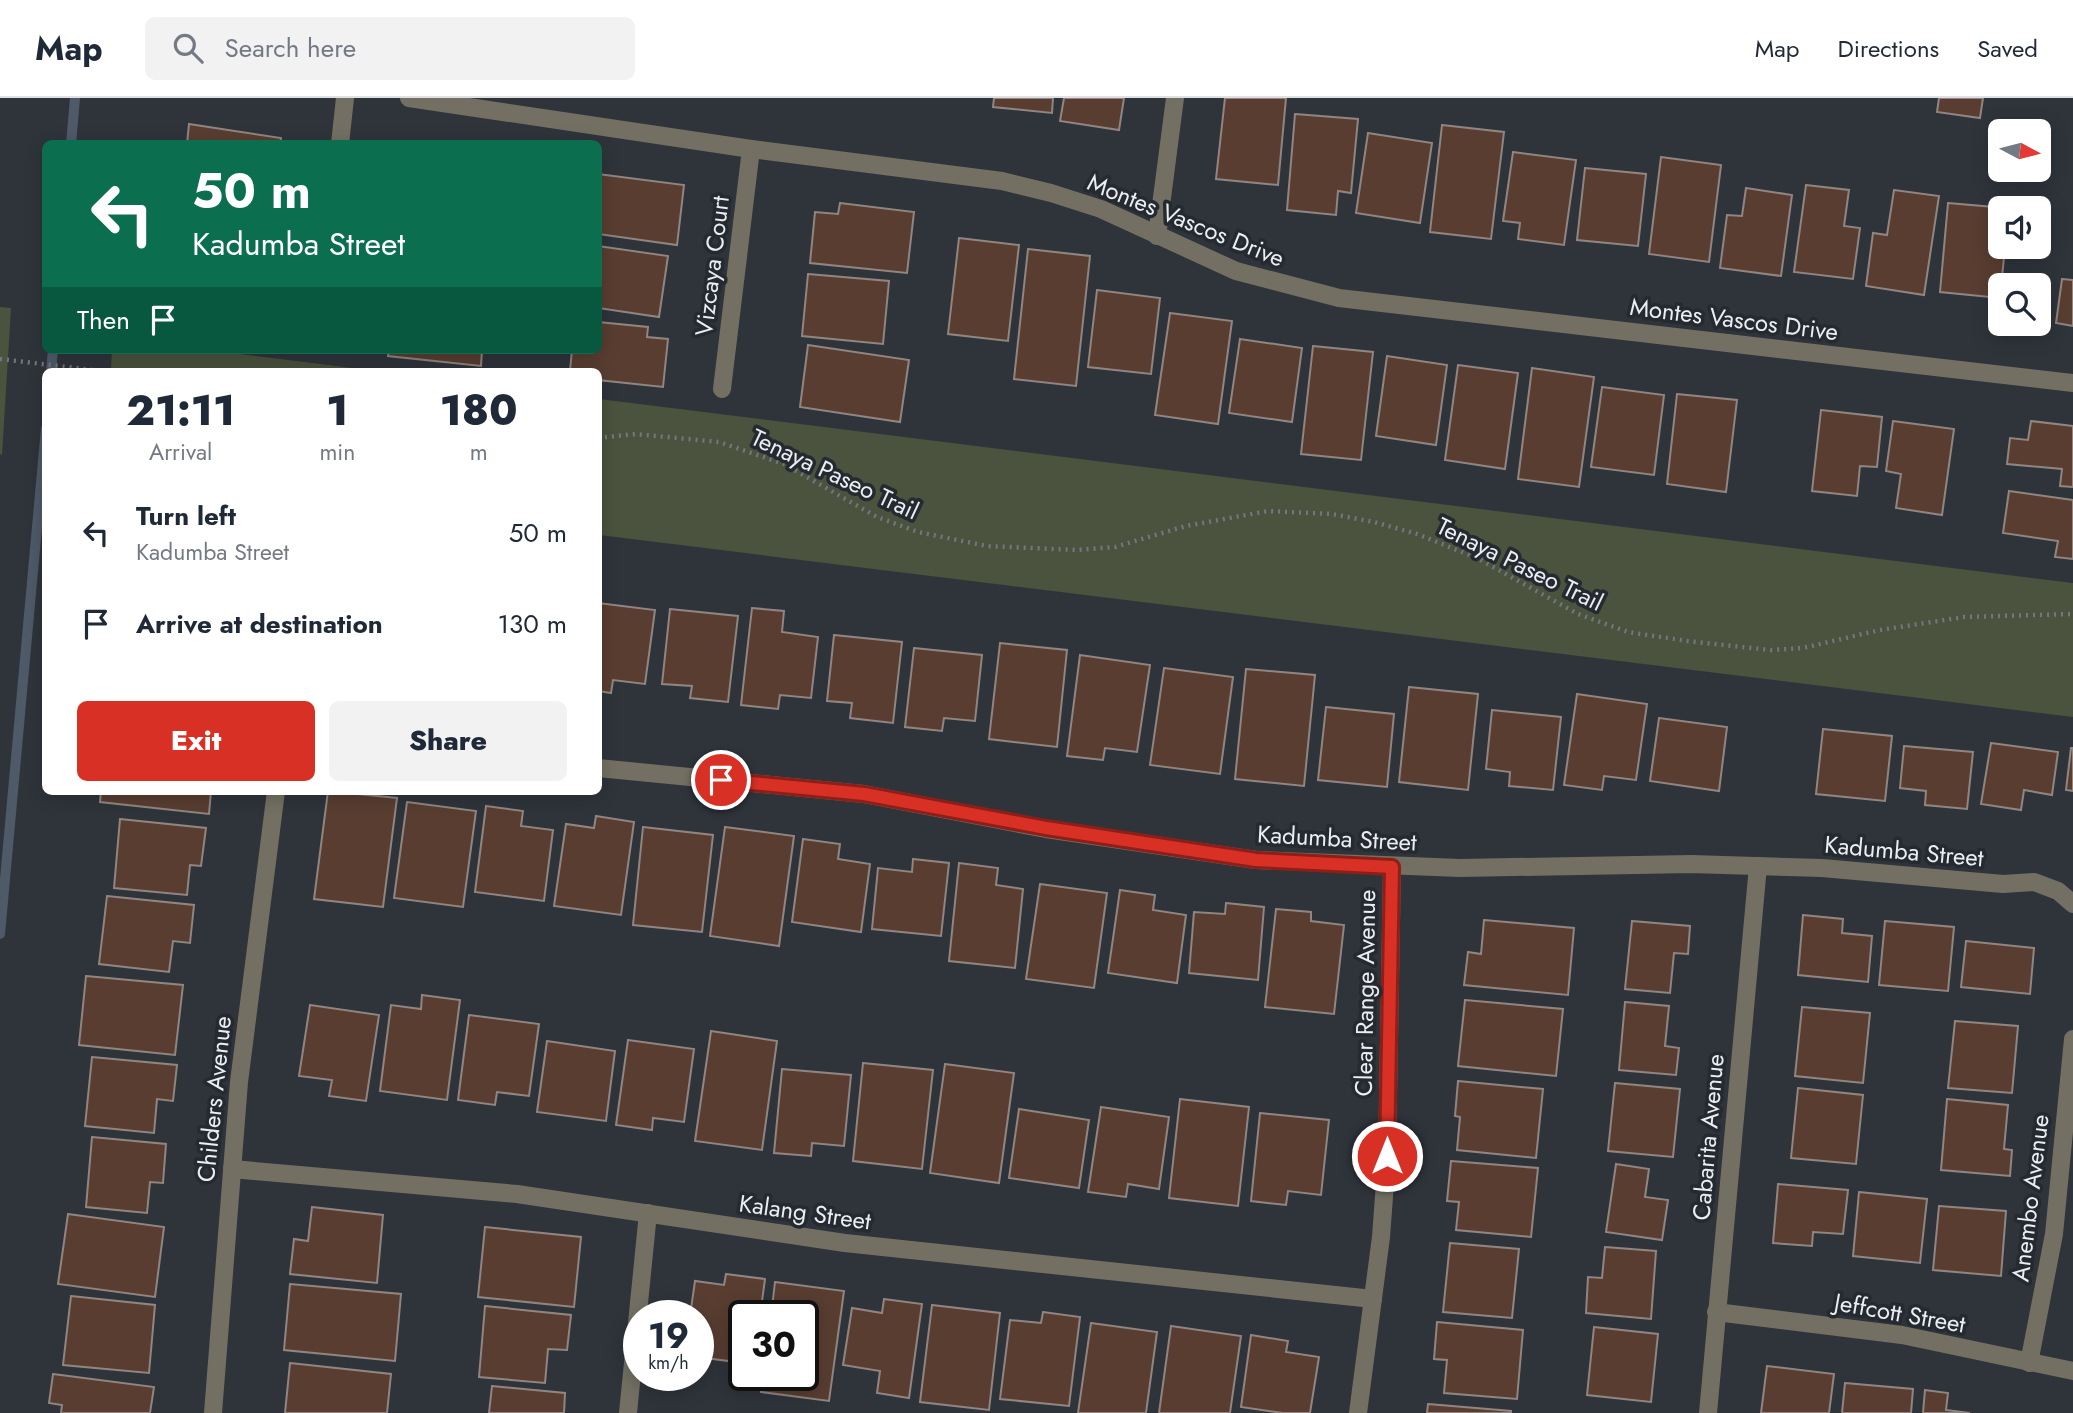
<!DOCTYPE html>
<html lang="en">
<head>
<meta charset="utf-8">
<style>
	:root { --surface:#fff; --page:#f2f2f3; --text:#1f2937; --muted:#747a83; --line:#e0e1e3; --accent:#d93025 }
	body { margin:0; font-family:Jost,sans-serif; background:var(--page); color:var(--text); height:100vh; display:flex; flex-direction:column; font-size:26px; white-space:nowrap }
	* { box-sizing:border-box; margin:0 }
	p { font-size:23px; color:var(--muted) }
	.icon { flex:none; width:38px; height:38px; fill:none; stroke:currentColor; stroke-width:2; stroke-linecap:round; stroke-linejoin:round }
	.map { position:relative; flex:1; overflow:hidden }
	.panel { position:absolute; left:42px; top:270px; width:560px; height:427px; display:flex; flex-direction:column; background:var(--surface); border-radius:10px; box-shadow:0 4px 18px #0003 }
	.panel>* { flex:none }
	.hud { position:absolute; left:42px; top:42px; width:560px; height:214px; border-radius:10px; box-shadow:0 4px 18px #0003; background:#0b6e4f; color:#fff; overflow:hidden }
	.needle { width:46px; rotate:97deg }
	.fabs { position:absolute; left:1988px; top:21px; display:grid; gap:14px }
	.fabs a { display:grid; place-items:center; width:63px; height:63px; border-radius:10px; background:var(--surface); box-shadow:0 4px 18px #0003; font-size:35px }
	.speed { position:absolute; left:623px; top:1202px; display:flex; gap:14px; font-size:35px; font-weight:700; text-align:center }
	.speed>* { display:grid; place-content:center; width:91px; height:91px; border-radius:50%; background:var(--surface); box-shadow:0 4px 18px #0003; line-height:1 }
	.speed small { font-size:18px; font-weight:400 }
	.speed .limit { border:4px solid #111; border-radius:10px; background:#fff; color:#111 }
	.pin { position:absolute; display:grid; place-items:center; width:60px; height:60px; color:#fff; margin:-30px; border:4px solid #fff; border-radius:50%; box-shadow:0 2px 7px #0007 }
	.me { position:absolute; width:77px; margin:-38px; rotate:0deg; stroke-linejoin:round; filter:drop-shadow(0 0 5px #0008) }
	.turn { display:flex; align-items:center; gap:24px; height:147px; padding:0 35px; font-size:32px }
	.turn .icon { width:91px; height:91px; stroke-width:2.5 }
	.turn b { display:block; font-size:49px; line-height:60px }
	.then { display:flex; align-items:center; height:66px; padding:0 35px; background:#0003; gap:14px; font-size:26px }
	.eta { display:flex; justify-content:space-evenly; align-items:center; height:119px; text-align:center }
	.eta b { font-size:42px; font-weight:800; line-height:49px }
	.action { display:flex; gap:14px; margin-top:auto; padding:14px 35px }
	.action a { flex:1; height:80px; border-radius:10px; background:var(--accent); color:#fff; font-size:28px; font-weight:800; line-height:80px; text-align:center }
	.action a+a { background:var(--page); color:var(--text) }
	ul { padding:0; list-style:none }
	li { display:flex; align-items:center; gap:21px; height:91px; padding:0 35px }
	li div { flex:1 }
	li b { display:block; font-size:26px }
	li em { font-style:normal }
	header { display:flex; align-items:center; gap:42px; box-sizing:border-box; height:98px; padding:0 35px; background:var(--surface); border-bottom:2px solid var(--line) }
	header strong { font-size:33px }
	nav { display:flex; gap:38px; margin-inline-start:auto; font-size:24px }
	.search { width:490px; height:63px; background:var(--page); display:flex; align-items:center; gap:18px; box-sizing:border-box; padding:0 24px; border-radius:10px; color:var(--muted); font-size:26px }
	.map>svg:first-child { display:block }
</style>
</head>
<body>
<header>
<strong>Map</strong>
<div class="search"><svg class="icon" aria-label="search" viewBox="0 0 24 24"><circle cx="10" cy="10" r="6"/><path d="M15 15l6 6"/></svg>Search here</div>
<nav><a>Map</a><a>Directions</a><a>Saved</a></nav>
</header>
<div class="map">
<svg width="2073" height="1315" viewBox="0 0 2073 1315">
	<rect width="100%" height="100%" fill="#2f343b"/>
	<!-- green -->
	<g fill="#4b523e">
		<path d="M0,209L11,210L2,357L0,356Z"/>
		<path d="M112,252H208L376,273H111Z"/>
		<path d="M599,301L2073,485V619L599,437Z"/>
	</g>
	<g fill="none" stroke-linecap="round" stroke-linejoin="round">
		<!-- stream -->
		<g stroke="#4f5a69" stroke-width="10">
			<path d="M71,46L75,0"/>
			<path d="M51,273L53,252"/>
			<path d="M0,836L46,330"/>
		</g>
	</g>
	<!-- building -->
	<g fill="#593d31" stroke="#908581" stroke-width="2">
		<path d="M994,0H1053L1052,15L993,9Z"/>
		<path d="M1064,0H1124L1119,32L1060,23Z"/>
		<path d="M1225,0H1286L1278,87L1216,81Z"/>
		<path d="M1939,0H1983L1980,20L1937,14Z"/>
		<path d="M1295,16L1358,21L1351,95L1338,93L1336,117L1287,112Z"/>
		<path d="M189,26L281,40L280,46H187Z"/>
		<path d="M1442,27L1504,34L1491,141L1430,134Z"/>
		<path d="M1368,35L1432,45L1420,125L1356,115Z"/>
		<path d="M1513,54L1576,62L1564,147L1518,141L1520,125L1503,123Z"/>
		<path d="M1661,59L1721,67L1709,164L1649,156Z"/>
		<path d="M1585,70L1646,76L1638,148L1577,142Z"/>
		<path d="M598,76L684,87L677,147L598,136Z"/>
		<path d="M1806,87L1849,92L1844,128L1860,130L1853,181L1794,174Z"/>
		<path d="M1746,90L1792,97L1781,178L1720,170L1727,117L1742,118Z"/>
		<path d="M1894,92L1939,98L1924,197L1866,188L1873,135L1887,137Z"/>
		<path d="M840,105L914,114L907,175L810,165L815,114L838,116Z"/>
		<path d="M1948,105L1994,109L1990,146L2005,149L2000,200L1940,194Z"/>
		<path d="M959,140L1019,147L1008,243L948,236Z"/>
		<path d="M598,148L668,158L659,219L598,210Z"/>
		<path d="M1028,151L1090,158L1076,288L1014,281Z"/>
		<path d="M808,176L889,183L883,246L802,238Z"/>
		<path d="M2062,181L2073,182V228L2056,225Z"/>
		<path d="M1097,192L1160,200L1151,276L1088,269Z"/>
		<path d="M1170,215L1232,223L1218,326L1155,317Z"/>
		<path d="M598,224L648,229L647,239L668,241L663,289L598,282V273H570L572,252H598Z"/>
		<path d="M1240,241L1302,250L1292,324L1229,315Z"/>
		<path d="M808,247L909,262L900,324L800,309Z"/>
		<path d="M1313,248L1373,254L1361,362L1301,356Z"/>
		<path d="M389,252H482L481,268L388,258Z"/>
		<path d="M1387,258L1447,267L1436,347L1376,338Z"/>
		<path d="M1458,267L1518,275L1505,371L1445,362Z"/>
		<path d="M1532,270L1594,279L1579,389L1518,381Z"/>
		<path d="M1602,289L1664,297L1654,377L1591,369Z"/>
		<path d="M1677,296L1737,302L1726,394L1667,386Z"/>
		<path d="M1821,312L1882,319L1877,369L1860,368L1857,398L1812,393Z"/>
		<path d="M1893,323L1954,331L1942,417L1896,410L1901,376L1886,373Z"/>
		<path d="M2031,323L2073,328V389L2060,388L2062,371L2007,366L2010,340L2028,342Z"/>
		<path d="M2009,393L2073,402V461L2055,459L2058,443L2003,435Z"/>
		<path d="M598,505L655,512L645,586L613,582L611,595L598,593Z"/>
		<path d="M752,510L784,513L782,534L818,539L811,600L780,597L778,611L741,607Z"/>
		<path d="M670,511L738,518L728,604L690,600L692,588L662,586Z"/>
		<path d="M834,537L902,544L893,625L850,620L852,605L827,603Z"/>
		<path d="M1000,545L1067,552L1057,649L989,641Z"/>
		<path d="M914,550L982,557L975,623L944,620L942,633L905,629Z"/>
		<path d="M1080,557L1150,567L1137,654L1105,650L1103,662L1067,658Z"/>
		<path d="M1164,570L1233,579L1220,676L1150,667Z"/>
		<path d="M1246,571L1315,577L1304,688L1235,681Z"/>
		<path d="M1409,589L1478,596L1468,692L1399,684Z"/>
		<path d="M1577,596L1647,606L1636,682L1604,678L1602,692L1564,687Z"/>
		<path d="M1326,609L1394,616L1387,689L1318,682Z"/>
		<path d="M1492,612L1561,619L1553,692L1509,688L1510,674L1486,671Z"/>
		<path d="M1659,620L1727,629L1719,693L1650,683Z"/>
		<path d="M1823,631L1892,638L1885,703L1816,696Z"/>
		<path d="M1991,645L2058,654L2052,697L2024,692L2021,712L1981,706Z"/>
		<path d="M1904,648L1973,654L1967,711L1925,707L1926,693L1900,690Z"/>
		<path d="M2071,650H2073V693L2066,692Z"/>
		<path d="M101,693H211L209,716L100,704Z"/>
		<path d="M328,693L397,700L383,809L314,801Z"/>
		<path d="M407,704L476,713L463,809L394,800Z"/>
		<path d="M486,708L523,713L521,728L553,732L544,803L475,794Z"/>
		<path d="M596,718L634,724L621,817L554,808L566,726L594,730Z"/>
		<path d="M120,721L206,730L201,768L190,767L187,797L114,790Z"/>
		<path d="M643,729L713,737L702,834L633,827Z"/>
		<path d="M725,729L794,738L779,848L710,838Z"/>
		<path d="M803,741L840,746L838,761L870,766L861,834L792,824Z"/>
		<path d="M913,761L949,765L941,838L872,831L878,770L912,774Z"/>
		<path d="M959,765L998,770L996,787L1023,791L1015,870L949,863Z"/>
		<path d="M1040,786L1107,795L1094,890L1026,881Z"/>
		<path d="M1120,792L1155,797L1153,812L1186,817L1177,885L1108,875Z"/>
		<path d="M107,798L194,807L190,845L173,843L169,874L99,866Z"/>
		<path d="M1226,805L1264,809L1258,882L1189,875L1194,814L1225,816Z"/>
		<path d="M1276,811L1311,814V823L1344,827L1334,916L1265,909Z"/>
		<path d="M1803,817L1843,821L1842,835L1872,838L1868,884L1798,877Z"/>
		<path d="M1484,822L1574,830L1568,897L1464,887L1468,854L1481,856Z"/>
		<path d="M1632,823L1690,828L1688,856L1674,855L1670,895L1625,891Z"/>
		<path d="M1885,823L1954,829L1948,893L1879,887Z"/>
		<path d="M1966,843L2034,850L2030,896L1961,889Z"/>
		<path d="M86,878L183,887L175,957L79,947Z"/>
		<path d="M422,897L460,902L447,1002L380,993L391,907L421,911Z"/>
		<path d="M1465,902L1563,911L1556,978L1458,968Z"/>
		<path d="M1625,904L1669,908L1665,948L1679,950L1676,977L1619,972Z"/>
		<path d="M310,907L379,917L366,1003L329,998L332,982L299,978Z"/>
		<path d="M1802,909L1870,915L1863,985L1795,978Z"/>
		<path d="M469,917L539,926L529,998L497,994L495,1007L458,1002Z"/>
		<path d="M1955,923L2018,928L2012,995L1948,990Z"/>
		<path d="M711,933L777,943L762,1052L695,1043Z"/>
		<path d="M628,942L694,951L684,1024L653,1020L652,1032L616,1027Z"/>
		<path d="M547,943L615,953L606,1023L537,1014Z"/>
		<path d="M92,959L177,967L173,1003L157,1001L154,1035L85,1028Z"/>
		<path d="M863,965L933,972L922,1071L853,1063Z"/>
		<path d="M945,966L1014,975L999,1085L930,1075Z"/>
		<path d="M782,971L851,977L844,1048L812,1045L811,1058L774,1055Z"/>
		<path d="M1458,983L1543,991L1536,1060L1457,1052L1460,1019L1455,1018Z"/>
		<path d="M1615,985L1680,991L1673,1059L1608,1053Z"/>
		<path d="M1798,990L1863,997L1856,1066L1791,1060Z"/>
		<path d="M1180,1001L1249,1009L1238,1108L1169,1100Z"/>
		<path d="M1947,1001L2008,1007L2004,1051L2012,1052L2010,1078L1941,1072Z"/>
		<path d="M1101,1009L1169,1019L1159,1091L1128,1086L1126,1099L1088,1094Z"/>
		<path d="M1019,1011L1089,1022L1079,1090L1009,1080Z"/>
		<path d="M1260,1015L1329,1022L1321,1097L1288,1093L1286,1107L1251,1103Z"/>
		<path d="M92,1039L166,1046L163,1085L150,1084L147,1115L86,1109Z"/>
		<path d="M1451,1063L1538,1070L1531,1139L1456,1132L1459,1104L1447,1103Z"/>
		<path d="M1616,1066L1649,1071L1645,1099L1668,1102L1662,1142L1606,1134Z"/>
		<path d="M1778,1086L1848,1092L1843,1136L1813,1134L1812,1148L1773,1145Z"/>
		<path d="M1859,1094L1927,1101L1920,1165L1853,1158Z"/>
		<path d="M1939,1108L2006,1113L2001,1178L1933,1172Z"/>
		<path d="M312,1109L383,1117L377,1185L290,1176L294,1141L308,1143Z"/>
		<path d="M68,1116L164,1129L155,1199L58,1186Z"/>
		<path d="M485,1129L581,1139L574,1209L478,1199Z"/>
		<path d="M1450,1145L1519,1151L1512,1220L1443,1214Z"/>
		<path d="M1605,1149L1656,1153L1651,1221L1586,1215L1588,1179L1602,1180Z"/>
		<path d="M726,1176L765,1181L760,1218H744V1265L698,1259V1218H690L695,1183L724,1187Z"/>
		<path d="M775,1184L844,1193L829,1303L761,1294L763,1278H803V1218H771Z"/>
		<path d="M290,1186L401,1196L395,1263L284,1252Z"/>
		<path d="M71,1198L155,1207L149,1275L63,1267Z"/>
		<path d="M884,1201L922,1206L909,1300L877,1295L880,1273L843,1267L852,1210L882,1215Z"/>
		<path d="M932,1207L1000,1215L989,1312L920,1304Z"/>
		<path d="M485,1208L571,1217L567,1252L548,1251L545,1285L479,1279Z"/>
		<path d="M1043,1214L1080,1219L1069,1308L1000,1301L1010,1222L1041,1225Z"/>
		<path d="M1437,1224L1523,1232L1517,1301L1444,1295L1447,1262L1434,1261Z"/>
		<path d="M1091,1225L1157,1234L1146,1315H1078Z"/>
		<path d="M1171,1228L1241,1238L1230,1315H1159Z"/>
		<path d="M1594,1229L1658,1236L1651,1304L1587,1297Z"/>
		<path d="M1251,1237L1288,1243L1286,1254L1319,1259L1310,1315H1283L1241,1309Z"/>
		<path d="M290,1265L391,1276L387,1315H285Z"/>
		<path d="M1767,1268L1834,1276L1829,1315H1761Z"/>
		<path d="M53,1276L154,1289L150,1315H61L62,1307L49,1305Z"/>
		<path d="M1845,1285L1913,1291L1911,1315H1842Z"/>
		<path d="M492,1288L565,1295L564,1315H489Z"/>
		<path d="M1925,1292L1948,1295L1946,1312L1970,1315H1923Z"/>
		<path d="M1428,1306L1511,1313V1315H1427Z"/>
	</g>
	<g fill="none" stroke-linecap="round" stroke-linejoin="round">
		<!-- path -->
		<g stroke="#73787e" stroke-width="4.5" stroke-dasharray="2 5" stroke-linecap="butt">
			<path d="M0,261L101,273"/>
			<path d="M598,340L635,336L719,344L784,366L877,419L918,434L987,448L1076,452L1115,449L1186,428L1268,413L1332,416L1374,424L1417,436L1477,460L1578,516L1628,534L1687,543L1771,552L1803,550L1880,532L1964,519L2073,516"/>
		</g>
		<!-- street -->
		<g stroke="#737063" stroke-width="18">
			<path d="M409,0L751,51L1002,83L1051,95L1101,111L1236,173L1339,200L2073,285"/>
			<path d="M340,46L345,0"/>
			<path d="M1157,138L1175,0"/>
			<path d="M722,291L751,51"/>
			<path d="M598,670L864,696L1046,731L1256,762L1460,770L1691,766L1822,770L2003,786L2034,784L2058,793L2073,806"/>
			<path d="M232,1071L517,1096L845,1145L1373,1201"/>
			<path d="M1716,1214L1902,1237L2073,1273"/>
			<path d="M2029,1265L2054,1136L2073,941"/>
			<path d="M213,1315L239,984L276,693"/>
			<path d="M628,1315L648,1115"/>
			<path d="M1358,1315L1381,1139L1387,1058L1392,769"/>
			<path d="M1708,1315L1758,768"/>
		</g>
	</g>
	<g fill="none" stroke-linecap="round" stroke-linejoin="round">
		<defs>
			<path id="route" d="M721,682L864,696L1046,730L1256,762L1392,769L1387,1058"/>
		</defs>
		<!-- route casing -->
		<use href="#route" stroke="#8d1f18" stroke-width="18"/>
		<!-- route -->
		<use href="#route" stroke="#d93025" stroke-width="12"/>
	</g>
	<g text-anchor="middle" dominant-baseline="central" stroke-width="7" stroke-linejoin="round" paint-order="stroke">
		<!-- street labels -->
		<g font-size="24" fill="#eaedf1" stroke="#252a30">
			<text transform="translate(1186 122) rotate(22)">Montes Vascos Drive</text>
			<text transform="translate(712 168) rotate(-83)">Vizcaya Court</text>
			<text transform="translate(1734 221) rotate(7)">Montes Vascos Drive</text>
			<text transform="translate(835 376) rotate(25)">Tenaya Paseo Trail</text>
			<text transform="translate(1520 466) rotate(26)">Tenaya Paseo Trail</text>
			<text transform="translate(1337 740) rotate(3)">Kadumba Street</text>
			<text transform="translate(1904 753) rotate(5)">Kadumba Street</text>
			<text transform="translate(1365 895) rotate(-89)">Clear Range Avenue</text>
			<text transform="translate(214 1001) rotate(-84)">Childers Avenue</text>
			<text transform="translate(1708 1039) rotate(-85)">Cabarita Avenue</text>
			<text transform="translate(2030 1100) rotate(-83)">Anembo Avenue</text>
			<text transform="translate(805 1114) rotate(8)">Kalang Street</text>
			<text transform="translate(1900 1215) rotate(10)">Jeffcott Street</text>
		</g>
	</g>
</svg>
<div class="fabs">
<a><svg class="needle" viewBox="-14 -14 28 28"><path d="M0-13l5 13h-10z" fill="#e53935"/><path d="M0 13l5-13h-10z" fill="#747a83"/></svg></a>
<a><svg class="icon" aria-label="sound" viewBox="0 0 24 24"><path d="M4 9h4l5-4v14l-5-4H4zM17 9q2 3 0 6"/></svg></a>
<a><svg class="icon" aria-label="search" viewBox="0 0 24 24"><circle cx="10" cy="10" r="6"/><path d="M15 15l6 6"/></svg></a>
</div>
<div class="speed"><div>19<small>km/h</small></div><div class="limit">30</div></div>
<div class="pin" style="left:721px;top:682px;background:#d93025"><svg class="icon" aria-label="arrive" viewBox="0 0 24 24"><path d="M6 21V4h12l-3 4 3 4H6"/></svg></div>
<svg class="me" style="left:1387px;top:1058px" viewBox="-20 -20 40 40"><circle r="17" fill="#d93025" stroke="#fff" stroke-width="3"/><path d="M0-11L8 9 0 5-8 9z" fill="#fff"/></svg>
<div class="hud">
<div class="turn"><svg class="icon" aria-label="left" viewBox="0 0 24 24"><path d="M17 20v-9H6M10 6l-5 5 5 5"/></svg><div><b>50 m</b>Kadumba Street</div></div>
<div class="then">Then<svg class="icon" aria-label="arrive" viewBox="0 0 24 24"><path d="M6 21V4h12l-3 4 3 4H6"/></svg></div>
</div>
<section class="panel">
<div class="eta">
<div><b>21:11</b><p>Arrival</p></div>
<div><b>1</b><p>min</p></div>
<div><b>180</b><p>m</p></div>
</div>
<ul>
<li><svg class="icon" aria-label="left" viewBox="0 0 24 24"><path d="M17 20v-9H6M10 6l-5 5 5 5"/></svg><div><b>Turn left</b><p>Kadumba Street</p></div><em>50 m</em></li>
<li><svg class="icon" aria-label="arrive" viewBox="0 0 24 24"><path d="M6 21V4h12l-3 4 3 4H6"/></svg><div><b>Arrive at destination</b></div><em>130 m</em></li>
</ul>
<div class="action"><a>Exit</a><a>Share</a></div>
</section>
</div>
</body>
</html>
